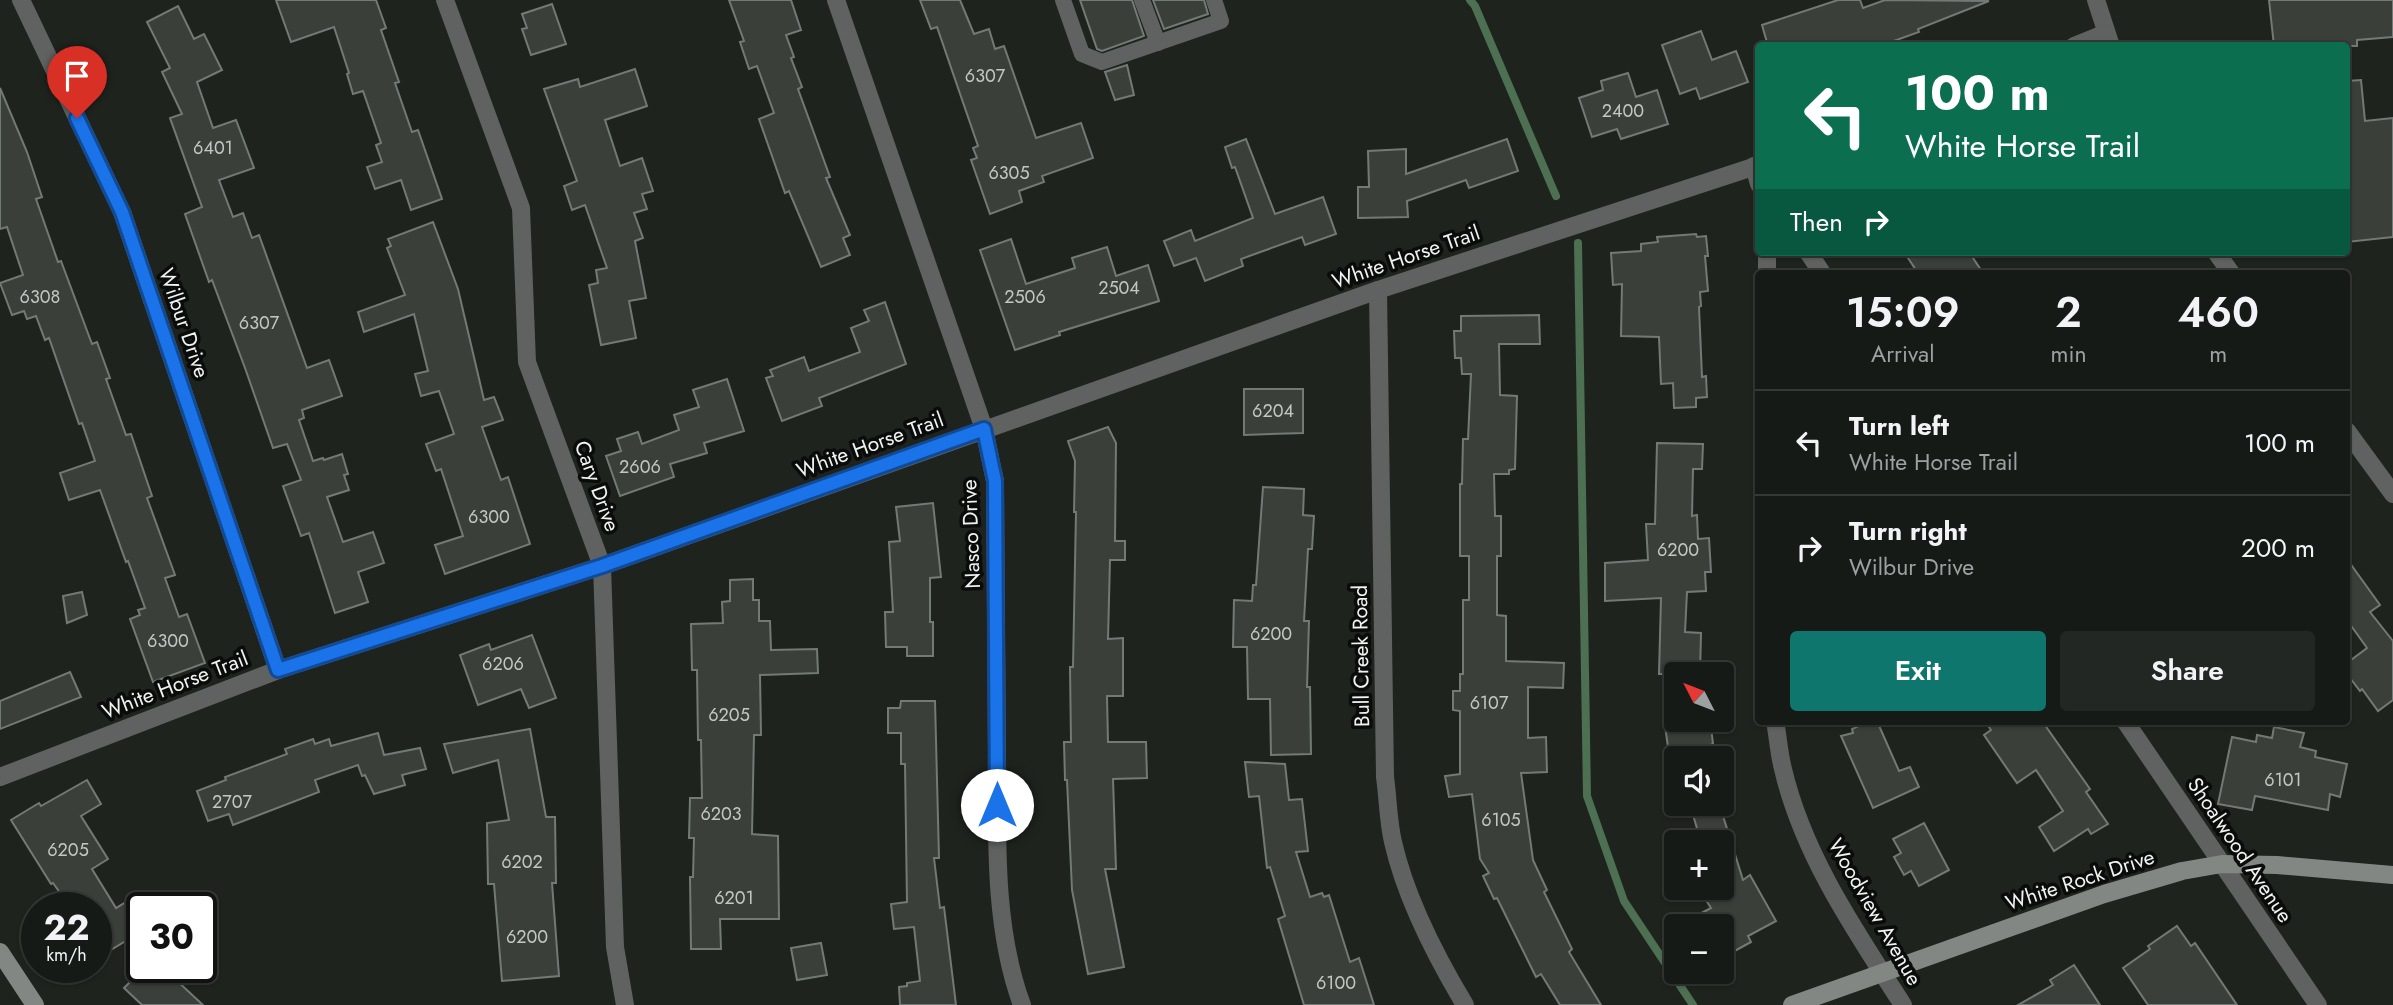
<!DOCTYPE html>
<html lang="en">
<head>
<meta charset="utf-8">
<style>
	:root { --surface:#161a16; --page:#232723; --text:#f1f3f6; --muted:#9ea1a1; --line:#353835; --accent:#0f766e }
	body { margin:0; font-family:Jost,sans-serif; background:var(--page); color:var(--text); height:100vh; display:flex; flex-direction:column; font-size:26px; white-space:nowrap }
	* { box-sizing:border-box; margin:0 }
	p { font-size:23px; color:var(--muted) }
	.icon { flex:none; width:38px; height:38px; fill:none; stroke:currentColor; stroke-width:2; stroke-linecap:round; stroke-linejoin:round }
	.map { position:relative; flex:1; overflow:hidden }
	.panel { position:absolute; left:1755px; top:270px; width:595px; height:455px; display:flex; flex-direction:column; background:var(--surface); border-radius:7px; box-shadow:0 2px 5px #0004,0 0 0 2px var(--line) }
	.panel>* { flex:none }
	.top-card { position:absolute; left:1755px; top:42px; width:595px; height:214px; border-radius:7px; box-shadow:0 2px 5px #0004,0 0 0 2px var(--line); background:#0b6e4f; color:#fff; overflow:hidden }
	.needle { width:46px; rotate:312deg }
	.fabs { position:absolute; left:1664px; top:662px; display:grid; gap:14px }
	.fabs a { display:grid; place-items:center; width:70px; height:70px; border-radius:7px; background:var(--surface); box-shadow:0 2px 5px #0004,0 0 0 2px var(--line); font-size:35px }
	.speed { position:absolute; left:21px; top:892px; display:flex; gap:14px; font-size:35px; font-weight:700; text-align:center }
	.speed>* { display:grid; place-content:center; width:91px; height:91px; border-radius:50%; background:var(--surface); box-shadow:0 2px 5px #0004,0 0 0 2px var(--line); line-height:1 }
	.speed small { font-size:18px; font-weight:400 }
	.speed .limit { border:4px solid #111; border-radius:10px; background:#fff; color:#111 }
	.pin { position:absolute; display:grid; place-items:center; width:60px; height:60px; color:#fff; margin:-72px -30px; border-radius:50% 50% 50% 0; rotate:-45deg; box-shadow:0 0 7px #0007 }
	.pin .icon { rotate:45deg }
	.me { position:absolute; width:77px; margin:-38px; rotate:0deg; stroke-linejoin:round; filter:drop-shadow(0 0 5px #0008) }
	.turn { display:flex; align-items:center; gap:24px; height:147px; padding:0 35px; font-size:32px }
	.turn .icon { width:91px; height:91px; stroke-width:2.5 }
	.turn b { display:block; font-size:49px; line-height:60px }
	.then { display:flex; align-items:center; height:66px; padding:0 35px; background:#0003; gap:14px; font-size:26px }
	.eta { display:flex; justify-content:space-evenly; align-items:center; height:119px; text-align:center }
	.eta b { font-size:42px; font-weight:600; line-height:49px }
	.cta { display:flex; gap:14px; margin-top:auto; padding:14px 35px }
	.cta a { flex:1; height:80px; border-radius:7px; background:var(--accent); color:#fff; font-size:28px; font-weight:600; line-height:80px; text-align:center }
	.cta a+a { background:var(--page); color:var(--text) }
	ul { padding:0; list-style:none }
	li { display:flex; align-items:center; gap:21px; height:105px; padding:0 35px; border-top:2px solid var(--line) }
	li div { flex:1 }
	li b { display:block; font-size:26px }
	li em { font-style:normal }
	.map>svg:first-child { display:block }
</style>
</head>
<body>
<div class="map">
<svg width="2393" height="1005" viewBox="0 0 2393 1005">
	<rect width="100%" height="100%" fill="#1e231e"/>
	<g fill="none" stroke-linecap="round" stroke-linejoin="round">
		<!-- stream -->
		<g stroke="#4c7051" stroke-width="8">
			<path d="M1470,0L1475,6L1556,196"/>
			<path d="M1578,243L1587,796L1624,901L1693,1005"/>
		</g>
	</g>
	<!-- building -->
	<g fill="#3a3f3a" stroke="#737974" stroke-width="2">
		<path d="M276,0H376L386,28L381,30L399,82L395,83L412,132L418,130L442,199L411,210L401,180L375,189L367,167L382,162L376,145L381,143L363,91L353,94L347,74L349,73L334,27L291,42Z"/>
		<path d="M729,0H791L801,30L786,35L794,57L791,58L802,87L798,89L830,177L826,178L850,235L843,238L850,255L821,267L789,191L785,193L759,119L774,113L757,66L749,69L740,42L744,41Z"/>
		<path d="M920,0H960L974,34L989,29L995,49L1004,46L1036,138L1081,123L1093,158L1042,176L1044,182L1019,191L1022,202L990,214L971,160L977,158L973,148L978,146L937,27L931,29Z"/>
		<path d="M1080,0H1132L1144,36L1102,51L1097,49Z"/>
		<path d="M1153,0H1204L1208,14L1164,29Z"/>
		<path d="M1838,0H1860L1863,8L1885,0L1989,1L1918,29L1919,32L1880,46H1768L1762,25Z"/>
		<path d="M2269,0H2393V37L2357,40V46H2274Z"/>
		<path d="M552,4L566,44L531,55L522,29L527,28L522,14Z"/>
		<path d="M178,6L194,39L204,34L222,70L197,82L213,128L236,120L254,168L219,180L233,217L243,213L252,238L259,235L307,368L329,360L342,396L302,410L304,418L299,420L313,461L323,458L324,460L342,454L348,474L344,475L349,490L327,497L343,542L373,532L384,563L358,572L368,602L335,613L309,533L301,536L283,486L301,480L287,444L273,448L245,368L212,280L209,282L185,214L202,207L170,118L182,114L162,72L170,68L147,22Z"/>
		<path d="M1701,31L1712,60L1736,51L1748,82L1700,99L1696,88L1680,94L1662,45Z"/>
		<path d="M1127,65L1134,95L1115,100L1105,72Z"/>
		<path d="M635,69L647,106L605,120L620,166L642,158L653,191L642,194L647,209L634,213L643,238L635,241L646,298L629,301L636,338L601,345L589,285L598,283L596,270L607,268L585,205L572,210L564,186L577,181L544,89L578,79L580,87Z"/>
		<path d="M1628,73L1636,97L1657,90L1668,124L1621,139L1617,129L1592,137L1579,98L1603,90L1601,81Z"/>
		<path d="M2361,80L2365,121L2393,118V237L2347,242V81Z"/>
		<path d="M0,88L27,152L42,197L36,199L58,262L61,261L92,344L97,342L110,378L106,379L126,435L131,434L152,496L147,498L175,575L165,578L179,617L187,614L205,663L153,682L130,619L140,615L138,610L145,608L128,561L126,562L100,490L69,500L60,473L95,461L82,423L79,424L49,338L45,340L36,316L27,319L24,311L12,315L0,283L23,275L7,227L0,229Z"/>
		<path d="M1246,139L1275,214L1323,197L1336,234L1305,245L1302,237L1241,259L1243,266L1205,281L1196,258L1174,266L1164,241L1191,230L1195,241L1253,218L1235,167L1232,168L1225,147Z"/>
		<path d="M1507,139L1518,171L1469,188L1466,180L1407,201L1408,217L1358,218V187H1369L1368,151L1406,149V174Z"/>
		<path d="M433,222L458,289L484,400L494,397L503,420L482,427L501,480L508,477L530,544L445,574L435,545L463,536L441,469L436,471L426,444L454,434L439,391L421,396L415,374L428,371L414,314L364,332L358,312L405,295L387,248L391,246L388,239Z"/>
		<path d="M1696,234L1697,237L1706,236L1708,256H1705L1708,291L1700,292L1701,306L1699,307L1702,377L1706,376L1707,397L1696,398V407L1674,408L1673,383L1661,384L1659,337L1621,336L1622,284L1613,285L1611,253L1641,251V244L1658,242L1657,237Z"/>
		<path d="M1011,239L1026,284L1075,268L1072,258L1107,247L1116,276L1148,265L1159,301L1059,332L1060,335L1015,350L980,250Z"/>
		<path d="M1904,252H1969L1983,273H1918Z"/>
		<path d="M885,302L906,364L819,398L822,406L782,421L766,378L773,376L770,370L804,357L809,371L860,352L851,328L869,321L864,310Z"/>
		<path d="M1539,315L1540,344H1499L1500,395L1517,396L1515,469L1509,470V474H1494L1495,516H1501V556H1497V615L1506,616V661L1564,663L1563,688L1528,687V738L1546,737L1547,772L1521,773L1533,860L1547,890L1544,892L1572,949L1569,952L1601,1005H1560L1541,974L1536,977L1497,898L1494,899L1483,876L1489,873L1480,859L1472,794L1449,797L1445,776L1460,774V711L1453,710V691H1460V674H1463V600H1469V556H1460V484H1462L1463,439H1468L1471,374H1462L1461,358H1455L1454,331H1461V316Z"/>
		<path d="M727,379L744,431L704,443L707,453L670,464L674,477L620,496L606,456L621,451L617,439L638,432L642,444L679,430L674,415L699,407L693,390Z"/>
		<path d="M1244,389H1303V433L1244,435Z"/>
		<path d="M1108,427L1116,443L1115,541H1125V560H1110L1108,639L1123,638V696H1107L1108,742H1146L1147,778L1113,779L1116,869H1105L1124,967L1088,974L1072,890L1067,780H1065L1064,742H1071L1070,667H1073L1076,512H1074L1075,461L1068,441Z"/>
		<path d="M1657,443L1703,444L1702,469H1693L1692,516L1697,515L1698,539L1709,538L1711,572H1705L1706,591L1687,592L1685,632L1701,633L1700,674H1659L1661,598L1605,601V563L1648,560L1646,524H1655Z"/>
		<path d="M1263,487L1304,489L1303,515L1314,516L1312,549H1308L1304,621H1309L1307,687H1310L1311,754L1271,755L1270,699H1248L1247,647H1233L1234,600L1252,601L1253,585H1256Z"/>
		<path d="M933,503L941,577L930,578V622H933V656H907V647H886L885,612H893L889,542L900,541L896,507Z"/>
		<path d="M2347,559L2380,605L2370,612L2393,641V700L2378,711L2362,689L2360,691L2347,674V663L2367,648L2347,620Z"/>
		<path d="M753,579V600H759V621H770L771,650L817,649L818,673L760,675L761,735H754L752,834L778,836L779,919H720L721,949H691L690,877H693L694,838H689L690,798H702L701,740H698L697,670H692L691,624L723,623L722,602L730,601V580Z"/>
		<path d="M82,592L87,615L67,623L63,596Z"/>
		<path d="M532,635L556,698L529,708L521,689L478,705L460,655L489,644L491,650Z"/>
		<path d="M70,672L81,697L0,729V701Z"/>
		<path d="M901,701H935L939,858H934L940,908L944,907L956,1005H900L899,987L907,986V983L920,981L914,927L894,929L891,904L907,902L905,764H901V733H888V708H900Z"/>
		<path d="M1664,719H1710L1713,744L1710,745L1713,758H1674L1673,746L1668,747Z"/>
		<path d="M1870,721H1877L1899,771L1910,767L1919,787L1873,808L1841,736L1853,733L1852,729Z"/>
		<path d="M1985,721H2042L2090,789L2086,792L2108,824L2091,834L2088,829L2054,851L2039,827L2063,811L2036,770L2017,783L1984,735L1991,730Z"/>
		<path d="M2274,727L2304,733L2300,747L2316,751L2315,757L2347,764L2340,797L2330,794L2328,810L2255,796L2252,810L2218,804L2232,737L2256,742L2257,735L2272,738Z"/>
		<path d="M530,729L546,817H555L556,883H552L559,976L502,981L494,884H488L487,823L509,820L498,760L453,773L444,744Z"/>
		<path d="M378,733L384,755L420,748L426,769L402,775L405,785L374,794L365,775L362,776L358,765L315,780L319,792L233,825L229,814L208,821L197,791L226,780L225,777L287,754L285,749L313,739L315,744L329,739L331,746Z"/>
		<path d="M1245,762L1285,764L1289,800L1302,799L1308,851L1296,852L1310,897L1322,893L1324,897L1329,895L1350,962L1359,958L1374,1005H1304L1278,919L1285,916L1270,867L1267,868L1259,796L1249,797Z"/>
		<path d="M87,780L101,804L81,816L108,859L92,869L116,908L142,892V931L96,959V908H71L53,883L51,884L11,820L39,803L41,806Z"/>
		<path d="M1708,803H1719L1743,880L1750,875L1776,921L1748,936L1751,942L1722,958V926H1677L1711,908L1706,900L1722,891V842H1701L1691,808Z"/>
		<path d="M1924,823L1949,870L1919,886L1911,871L1904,875L1894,857L1901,853L1893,839Z"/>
		<path d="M2177,926L2191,946L2195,943L2237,1005H2148L2123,968L2150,949L2148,946Z"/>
		<path d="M821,943L827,975L797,980L791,948Z"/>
		<path d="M2074,965L2100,1005H2018L2053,985L2050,980Z"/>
		<path d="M144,968H186L175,979L203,1005H142L124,988Z"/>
	</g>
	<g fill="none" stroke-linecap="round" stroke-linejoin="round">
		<!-- lane -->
		<g stroke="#5f6260" stroke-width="16">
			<path d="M1063,0L1082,54L1102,62L1221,21L1214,0"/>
			<path d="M1142,0L1158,43"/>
		</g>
		<!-- street -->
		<g stroke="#5f6260" stroke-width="18">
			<path d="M21,0L122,212L278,670"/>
			<path d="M445,0L521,208L527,362L602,566L615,947L625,1005"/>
			<path d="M836,0L984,429L995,481C996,571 996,662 997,752C997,834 993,927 1022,1005"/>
			<path d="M2096,0L2111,46"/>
			<path d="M2074,46L2106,33"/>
			<path d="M1754,166L1759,184"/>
			<path d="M1767,252V273"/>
			<path d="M1808,252L1822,273"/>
			<path d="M2216,252L2231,273"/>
			<path d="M1378,290L1385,777C1388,798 1388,821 1393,842C1406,899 1435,955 1465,1005"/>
			<path d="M2347,431L2393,494"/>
			<path d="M1775,721C1778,737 1779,754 1783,769C1803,855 1856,932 1903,1005"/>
			<path d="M2125,721L2318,1005"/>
			<path d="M0,777L278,670L602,566L1378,290L1759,165"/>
		</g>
		<!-- secondary -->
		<g stroke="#828783" stroke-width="18">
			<path d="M0,952L35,1005"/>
			<path d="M1792,1005L2104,894L2182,871L2222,864L2277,865L2393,875"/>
		</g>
	</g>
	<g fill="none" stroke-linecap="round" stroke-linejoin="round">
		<defs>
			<path id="route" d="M77,118L122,212L278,670L602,566L984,429L995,481L997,805"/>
		</defs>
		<!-- route casing -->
		<use href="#route" stroke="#114b97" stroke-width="18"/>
		<!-- route -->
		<use href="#route" stroke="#1a73e8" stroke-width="12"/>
	</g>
	<g text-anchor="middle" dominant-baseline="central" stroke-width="7" stroke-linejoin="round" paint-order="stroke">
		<!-- number labels -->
		<g font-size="18" fill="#c2c7c3">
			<text x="985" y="76">6307</text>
			<text x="1623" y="111">2400</text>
			<text x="213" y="148">6401</text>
			<text x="1009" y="173">6305</text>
			<text x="1119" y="288">2504</text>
			<text x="40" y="297">6308</text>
			<text x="1025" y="297">2506</text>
			<text x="259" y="323">6307</text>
			<text x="1273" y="411">6204</text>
			<text x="640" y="467">2606</text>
			<text x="489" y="517">6300</text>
			<text x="1678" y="550">6200</text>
			<text x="1271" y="634">6200</text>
			<text x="168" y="641">6300</text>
			<text x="503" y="664">6206</text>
			<text x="1489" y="703">6107</text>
			<text x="729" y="715">6205</text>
			<text x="2283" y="780">6101</text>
			<text x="232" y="802">2707</text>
			<text x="721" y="814">6203</text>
			<text x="1501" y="820">6105</text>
			<text x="68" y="850">6205</text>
			<text x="522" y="862">6202</text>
			<text x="734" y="898">6201</text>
			<text x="527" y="937">6200</text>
			<text x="1336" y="983">6100</text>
		</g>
		<!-- street labels -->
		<g font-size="21" fill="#f0f4f1" stroke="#090c0a">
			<text transform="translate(1406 257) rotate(-19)">White Horse Trail</text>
			<text transform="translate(184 323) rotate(71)">Wilbur Drive</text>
			<text transform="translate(870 445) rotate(-20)">White Horse Trail</text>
			<text transform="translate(597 486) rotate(70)">Cary Drive</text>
			<text transform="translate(971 534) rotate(-92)">Nasco Drive</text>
			<text transform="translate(1361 656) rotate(-91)">Bull Creek Road</text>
			<text transform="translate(175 685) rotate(-21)">White Horse Trail</text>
			<text transform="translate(2240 850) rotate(56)">Shoalwood Avenue</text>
			<text transform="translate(2080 880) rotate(-18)">White Rock Drive</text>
			<text transform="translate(1875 912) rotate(60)">Woodview Avenue</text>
		</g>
	</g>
</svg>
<div class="fabs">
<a><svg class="needle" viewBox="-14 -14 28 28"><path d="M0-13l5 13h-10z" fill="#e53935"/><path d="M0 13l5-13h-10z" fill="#9ea1a1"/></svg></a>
<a><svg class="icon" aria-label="sound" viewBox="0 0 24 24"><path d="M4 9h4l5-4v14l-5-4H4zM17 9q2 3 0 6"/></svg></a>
<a>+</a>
<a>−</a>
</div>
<div class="speed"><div>22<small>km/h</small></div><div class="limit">30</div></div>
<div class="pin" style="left:77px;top:118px;background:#d93025"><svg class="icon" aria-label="arrive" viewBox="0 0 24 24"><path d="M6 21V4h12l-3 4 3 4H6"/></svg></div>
<svg class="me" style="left:997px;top:805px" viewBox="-20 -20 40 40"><circle r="19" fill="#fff"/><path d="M0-13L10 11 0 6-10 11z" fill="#1a73e8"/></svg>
<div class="top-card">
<div class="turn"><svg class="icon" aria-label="left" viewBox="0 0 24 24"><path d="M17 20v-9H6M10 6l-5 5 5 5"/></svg><div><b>100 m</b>White Horse Trail</div></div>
<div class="then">Then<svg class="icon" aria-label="right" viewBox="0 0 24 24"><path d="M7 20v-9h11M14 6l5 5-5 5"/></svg></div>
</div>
<section class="panel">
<div class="eta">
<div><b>15:09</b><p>Arrival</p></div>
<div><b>2</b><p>min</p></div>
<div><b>460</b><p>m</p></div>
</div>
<ul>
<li><svg class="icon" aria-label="left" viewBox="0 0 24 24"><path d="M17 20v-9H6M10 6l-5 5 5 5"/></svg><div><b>Turn left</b><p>White Horse Trail</p></div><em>100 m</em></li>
<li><svg class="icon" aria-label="right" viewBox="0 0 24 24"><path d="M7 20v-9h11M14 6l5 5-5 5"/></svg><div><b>Turn right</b><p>Wilbur Drive</p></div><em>200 m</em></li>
</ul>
<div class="cta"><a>Exit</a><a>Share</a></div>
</section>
</div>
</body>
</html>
